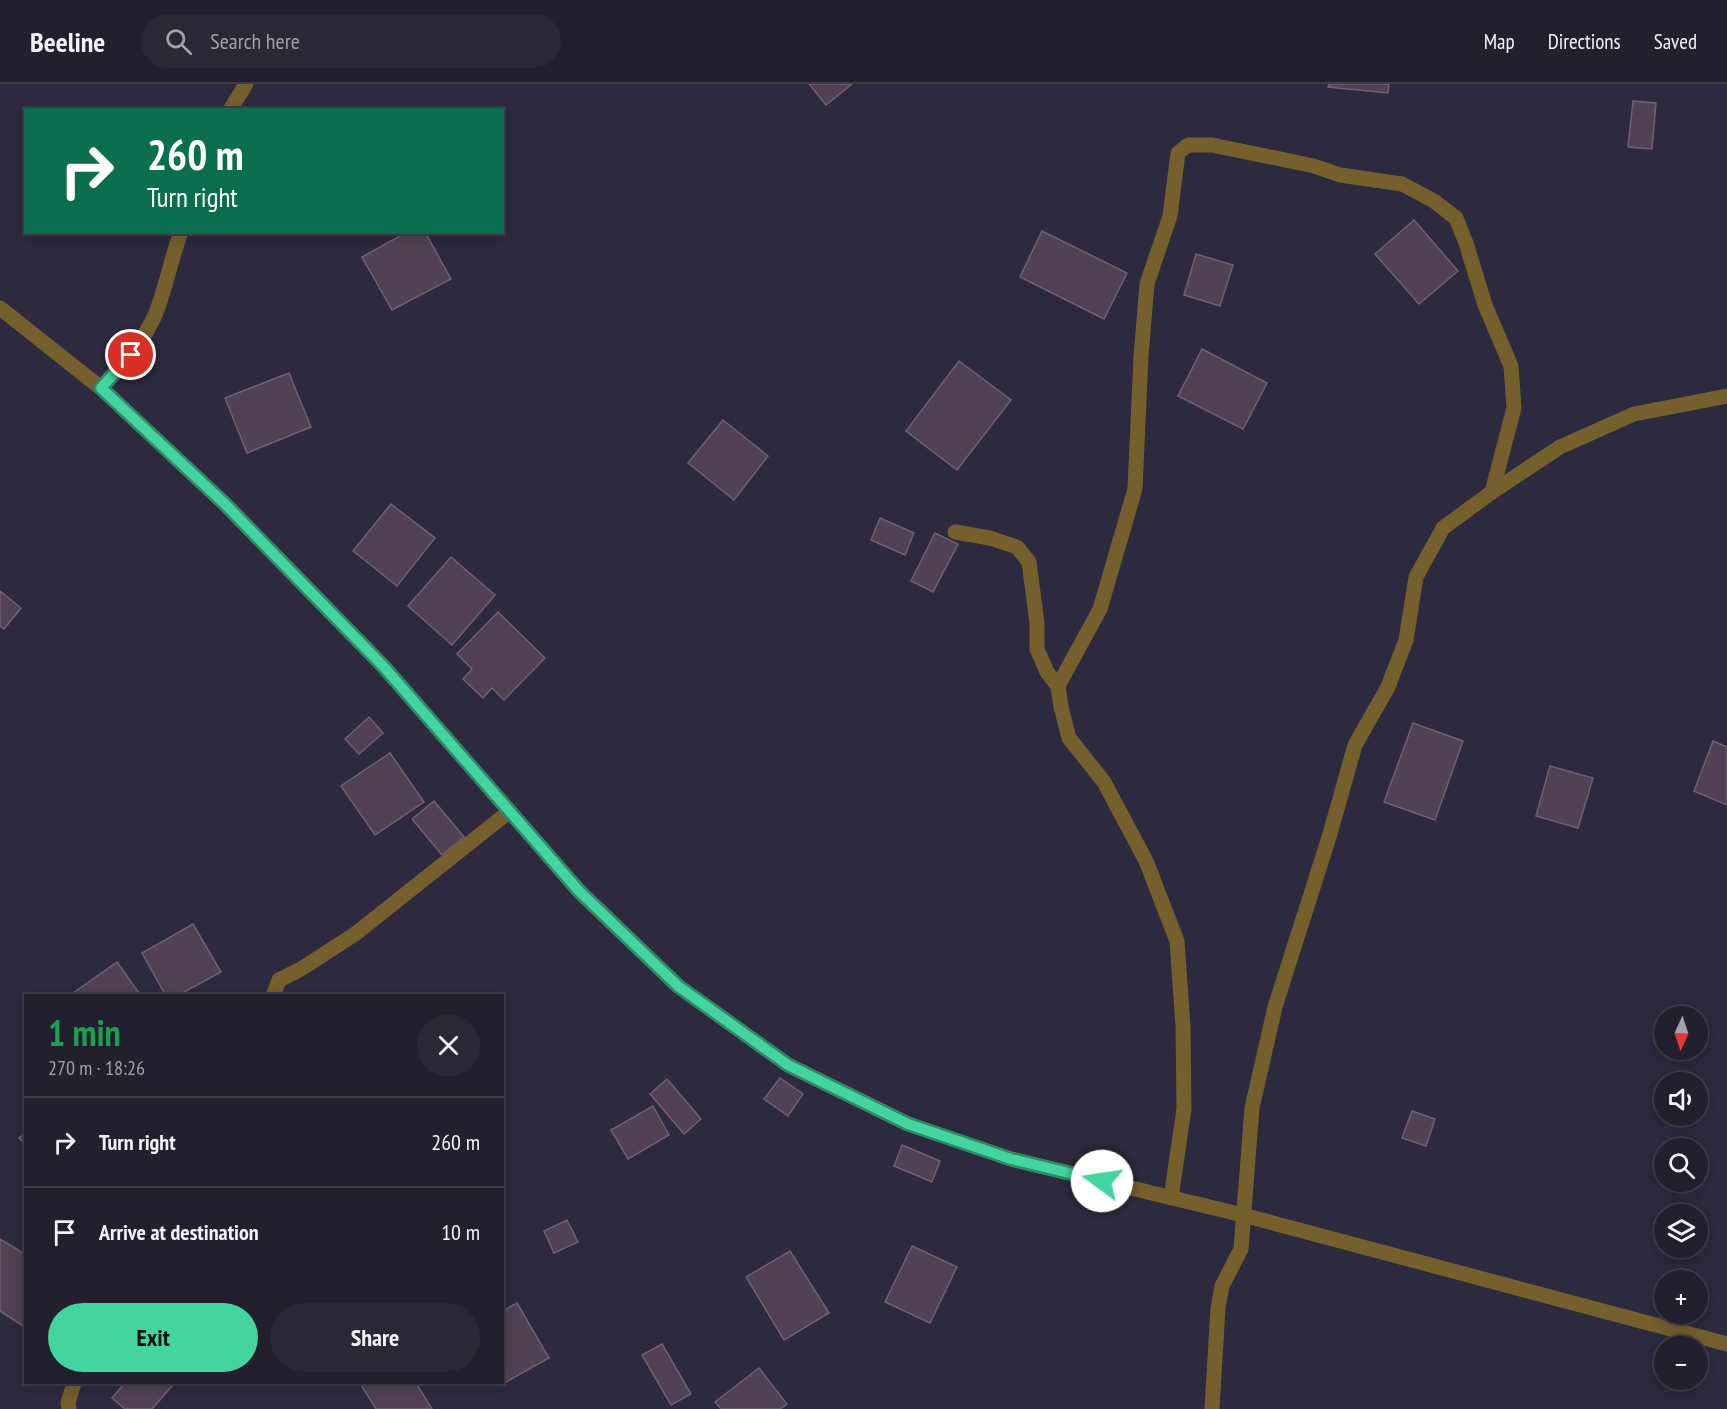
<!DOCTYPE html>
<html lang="en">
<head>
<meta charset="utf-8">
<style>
	:root { --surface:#221f2e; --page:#2a2736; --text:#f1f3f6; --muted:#a2a2aa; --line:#3f3d4a; --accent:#43d4a0 }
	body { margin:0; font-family:"PT Sans Narrow",sans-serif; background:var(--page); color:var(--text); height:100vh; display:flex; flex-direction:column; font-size:22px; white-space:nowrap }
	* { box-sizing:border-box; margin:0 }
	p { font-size:20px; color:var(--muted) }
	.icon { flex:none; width:33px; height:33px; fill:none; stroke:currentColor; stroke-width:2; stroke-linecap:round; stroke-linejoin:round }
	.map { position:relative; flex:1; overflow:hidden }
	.side { position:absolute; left:24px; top:910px; width:480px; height:390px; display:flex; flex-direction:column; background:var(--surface); border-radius:0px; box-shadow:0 3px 15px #0003,0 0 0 2px var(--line) }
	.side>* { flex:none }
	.guide { position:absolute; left:24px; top:24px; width:480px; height:126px; border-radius:0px; box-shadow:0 3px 15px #0003,0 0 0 2px var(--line); background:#0b6e4f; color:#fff; overflow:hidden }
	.needle { width:39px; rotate:183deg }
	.tools { position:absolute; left:1654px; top:922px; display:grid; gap:12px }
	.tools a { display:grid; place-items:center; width:54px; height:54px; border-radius:50%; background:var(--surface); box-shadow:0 3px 15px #0003,0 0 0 2px var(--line); font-size:30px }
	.pin { position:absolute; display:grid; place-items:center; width:51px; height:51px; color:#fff; margin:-26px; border:3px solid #fff; border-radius:50%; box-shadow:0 2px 6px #0007 }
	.me { position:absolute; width:66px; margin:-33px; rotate:284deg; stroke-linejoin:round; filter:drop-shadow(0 0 4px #0008) }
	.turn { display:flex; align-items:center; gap:21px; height:126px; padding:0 24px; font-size:27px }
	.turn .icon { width:78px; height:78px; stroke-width:2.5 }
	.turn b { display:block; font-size:42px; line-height:51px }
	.round { display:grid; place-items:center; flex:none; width:63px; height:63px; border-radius:32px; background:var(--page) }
	.head { display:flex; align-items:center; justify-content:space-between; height:102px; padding:0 24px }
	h1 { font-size:36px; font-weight:600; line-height:45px; color:#1e9e55 }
	.button { display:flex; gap:12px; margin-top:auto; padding:12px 24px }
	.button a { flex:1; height:69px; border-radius:36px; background:var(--accent); color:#111; font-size:24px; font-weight:600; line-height:69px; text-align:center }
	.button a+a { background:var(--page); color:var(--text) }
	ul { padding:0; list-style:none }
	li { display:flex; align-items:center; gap:18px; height:90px; padding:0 24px; border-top:2px solid var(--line) }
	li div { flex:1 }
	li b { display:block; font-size:22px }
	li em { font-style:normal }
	header { display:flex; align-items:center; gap:36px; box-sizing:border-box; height:84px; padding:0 30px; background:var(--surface); border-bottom:2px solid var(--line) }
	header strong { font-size:28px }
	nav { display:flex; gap:33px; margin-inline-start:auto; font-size:21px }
	.search { width:420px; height:54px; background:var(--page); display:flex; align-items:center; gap:15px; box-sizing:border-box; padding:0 21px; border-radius:33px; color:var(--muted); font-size:22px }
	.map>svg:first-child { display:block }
</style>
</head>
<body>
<header>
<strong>Beeline</strong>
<div class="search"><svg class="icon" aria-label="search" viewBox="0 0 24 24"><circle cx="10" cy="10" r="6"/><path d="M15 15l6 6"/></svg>Search here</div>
<nav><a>Map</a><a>Directions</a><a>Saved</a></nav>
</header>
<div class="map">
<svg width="1727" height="1325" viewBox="0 0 1727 1325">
	<rect width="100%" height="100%" fill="#2d293e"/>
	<!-- building -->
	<g fill="#524154" stroke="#725f73" stroke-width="1.5">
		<path d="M809,0H852L826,21Z"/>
		<path d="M1329,0H1389L1388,9L1328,3Z"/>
		<path d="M1633,17L1656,19L1652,65L1628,63Z"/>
		<path d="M1414,136L1458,187L1419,220L1375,170Z"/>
		<path d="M1042,147L1127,189L1104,235L1020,193Z"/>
		<path d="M407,148H425L451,195L392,226L362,173Z"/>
		<path d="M1196,170L1233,181L1220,222L1184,211Z"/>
		<path d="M1202,265L1267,299L1243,345L1178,312Z"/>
		<path d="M959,277L1011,316L957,386L906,347Z"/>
		<path d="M289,289L311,343L247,369L225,314Z"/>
		<path d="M723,336L768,372L734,416L688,379Z"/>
		<path d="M391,420L435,454L397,502L353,467Z"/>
		<path d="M880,434L914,449L905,471L871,456Z"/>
		<path d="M935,449L958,460L933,508L911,497Z"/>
		<path d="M451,473L495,511L452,561L408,522Z"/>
		<path d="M0,507L21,524L4,545L0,542Z"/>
		<path d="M498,528L545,574L504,616L492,604L483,614L463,595L472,585L457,570Z"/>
		<path d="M369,633L383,649L359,670L345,655Z"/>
		<path d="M1413,639L1463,657L1435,736L1384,718Z"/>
		<path d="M1713,657L1727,663V721L1694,707Z"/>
		<path d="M390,669L424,718L375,751L341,702Z"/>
		<path d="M1550,682L1593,694L1578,744L1536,732Z"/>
		<path d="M434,717L464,753L442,771L412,735Z"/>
		<path d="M193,840L221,888L177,912H166L142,869Z"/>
		<path d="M117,878L141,912H69Z"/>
		<path d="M780,994L803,1010L788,1032L764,1015Z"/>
		<path d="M667,995L701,1035L684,1050L650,1010Z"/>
		<path d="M653,1022L669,1051L628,1075L611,1046Z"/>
		<path d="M1412,1027L1435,1035L1426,1062L1402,1054Z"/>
		<path d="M26,1049V1062L19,1054Z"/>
		<path d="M902,1061L940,1077L932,1098L894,1082Z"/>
		<path d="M567,1136L578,1158L554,1169L544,1147Z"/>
		<path d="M0,1155L26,1171V1238L23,1242L0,1227Z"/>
		<path d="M912,1162L957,1183L930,1239L885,1218Z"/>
		<path d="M790,1167L829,1229L784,1256L746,1193Z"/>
		<path d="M517,1219L549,1274L506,1298L502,1291V1227Z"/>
		<path d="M662,1260L691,1310L671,1321L642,1271Z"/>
		<path d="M759,1284L787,1320L780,1325H721L715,1318Z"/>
		<path d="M125,1299H171L173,1301L152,1325H125L112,1314Z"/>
		<path d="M365,1299H416L432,1325H376L361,1301Z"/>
	</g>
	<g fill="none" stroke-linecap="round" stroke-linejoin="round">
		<!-- minor -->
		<g stroke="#745f2d" stroke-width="15">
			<path d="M230,26L246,0"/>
			<path d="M0,224L101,304L225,420L384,583L579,807L678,902L788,981L908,1040L1011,1075L1243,1131L1727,1260"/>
			<path d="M101,304C122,281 144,257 156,229C166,203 171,175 181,148"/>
			<path d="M955,448L990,454L1017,463L1029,478L1037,539V565L1047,588L1058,602"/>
			<path d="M273,912L279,896L301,885L355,850L510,727"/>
			<path d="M1171,1114L1184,1025L1183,942L1177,857L1146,777L1104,698L1069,654L1061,623L1058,602L1100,525L1135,405L1141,272L1147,200L1170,132L1178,69L1188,61H1212L1314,82L1340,91L1402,100L1434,117L1456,134L1466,159L1485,221L1511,282L1514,324L1492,408"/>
			<path d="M69,1325L68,1319L74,1299"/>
			<path d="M1212,1325L1218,1224L1222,1202L1241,1165L1252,1024L1275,923L1330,750L1355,661L1388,603L1406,556L1416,493L1443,444L1492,408L1560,363L1634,330L1727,312"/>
		</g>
	</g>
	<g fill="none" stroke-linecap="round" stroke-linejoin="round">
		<defs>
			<path id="route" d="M131,271L101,304L225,420L384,583L579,807L678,902L788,981L908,1040L1011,1075L1102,1097"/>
		</defs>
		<!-- route casing -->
		<use href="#route" stroke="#2c8a68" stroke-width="15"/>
		<!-- route -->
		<use href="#route" stroke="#43d4a0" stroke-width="10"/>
	</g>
</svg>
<div class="tools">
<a><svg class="needle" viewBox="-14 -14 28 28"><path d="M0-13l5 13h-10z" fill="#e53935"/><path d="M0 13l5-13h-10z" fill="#a2a2aa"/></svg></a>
<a><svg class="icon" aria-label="sound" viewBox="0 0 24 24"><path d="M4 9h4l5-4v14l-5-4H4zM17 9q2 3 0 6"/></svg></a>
<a><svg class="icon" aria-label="search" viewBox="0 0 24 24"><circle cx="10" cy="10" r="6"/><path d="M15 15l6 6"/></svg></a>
<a><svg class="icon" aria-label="layers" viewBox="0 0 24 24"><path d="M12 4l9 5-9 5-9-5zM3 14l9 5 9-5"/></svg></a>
<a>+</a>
<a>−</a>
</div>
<div class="pin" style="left:131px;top:271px;background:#d93025"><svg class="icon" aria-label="arrive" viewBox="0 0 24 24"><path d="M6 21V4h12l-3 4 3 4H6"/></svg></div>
<svg class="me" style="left:1102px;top:1097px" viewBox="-20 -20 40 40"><circle r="19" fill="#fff"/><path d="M0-13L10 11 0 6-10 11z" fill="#43d4a0"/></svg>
<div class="guide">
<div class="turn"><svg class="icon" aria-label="right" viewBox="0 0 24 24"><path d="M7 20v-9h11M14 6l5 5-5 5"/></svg><div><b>260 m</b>Turn right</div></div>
</div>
<section class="side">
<div class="head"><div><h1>1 min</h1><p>270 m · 18:26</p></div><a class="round"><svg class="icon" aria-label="close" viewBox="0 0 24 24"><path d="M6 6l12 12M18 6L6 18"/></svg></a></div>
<ul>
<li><svg class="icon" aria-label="right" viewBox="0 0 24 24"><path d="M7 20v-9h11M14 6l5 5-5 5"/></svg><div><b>Turn right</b></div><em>260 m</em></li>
<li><svg class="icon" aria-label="arrive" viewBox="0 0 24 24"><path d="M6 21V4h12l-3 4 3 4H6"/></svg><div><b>Arrive at destination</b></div><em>10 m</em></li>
</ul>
<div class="button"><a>Exit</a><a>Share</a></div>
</section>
</div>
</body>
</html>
